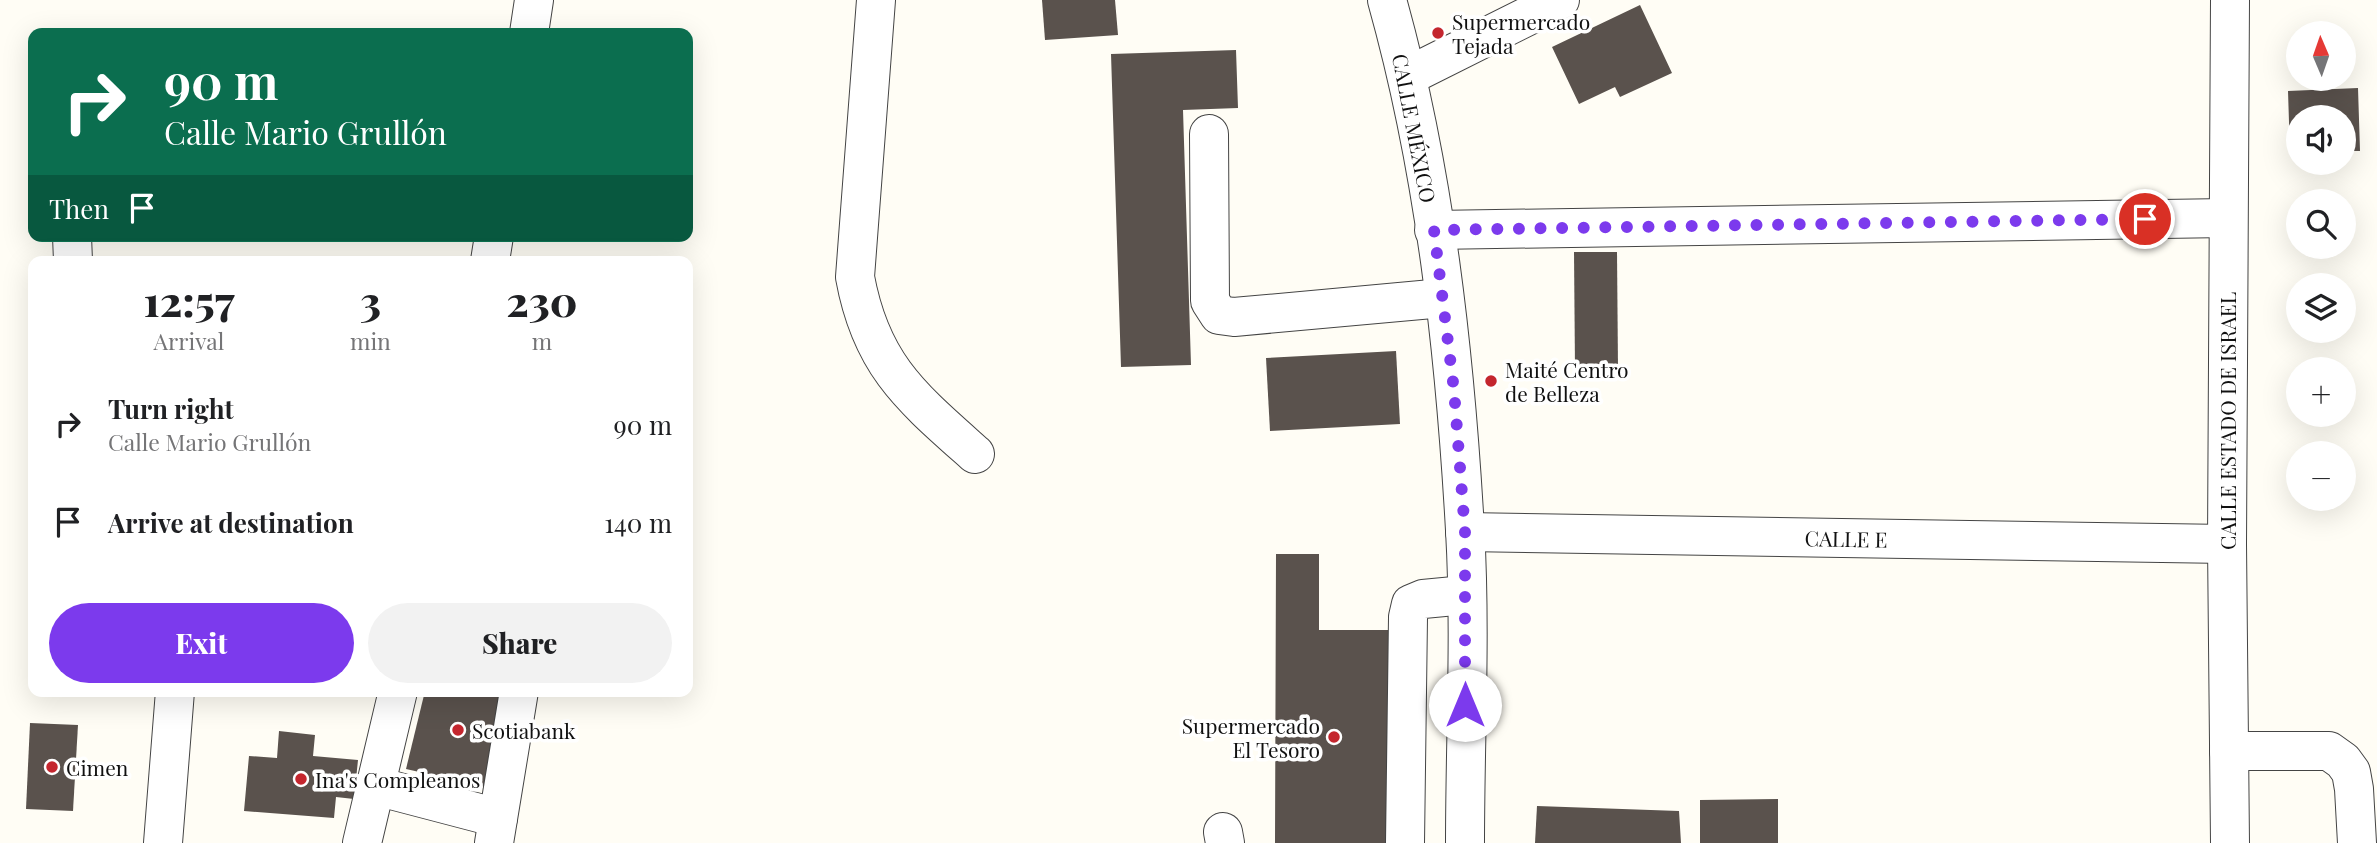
<!DOCTYPE html>
<html lang="en">
<head>
<meta charset="utf-8">
<style>
	:root { --surface:#fff; --page:#f2f2f2; --text:#202124; --muted:#757577; --accent:#7c3aed }
	body { margin:0; font-family:"Playfair Display",serif; background:var(--page); color:var(--text); height:100vh; display:flex; flex-direction:column; font-size:26px; white-space:nowrap }
	* { box-sizing:border-box; margin:0 }
	p { font-size:23px; color:var(--muted) }
	.icon { flex:none; width:38px; height:38px; fill:none; stroke:currentColor; stroke-width:2; stroke-linecap:round; stroke-linejoin:round }
	.map { position:relative; flex:1; overflow:hidden }
	.drawer { position:absolute; left:28px; top:256px; width:665px; height:441px; display:flex; flex-direction:column; background:var(--surface); border-radius:14px; box-shadow:0 7px 28px #0002 }
	.drawer>* { flex:none }
	.banner { position:absolute; left:28px; top:28px; width:665px; height:214px; border-radius:14px; box-shadow:0 7px 28px #0002; background:#0b6e4f; color:#fff; overflow:hidden }
	.needle { width:46px; rotate:358deg }
	.buttons { position:absolute; left:2286px; top:21px; display:grid; gap:14px }
	.buttons a { display:grid; place-items:center; width:70px; height:70px; border-radius:50%; background:var(--surface); box-shadow:0 7px 28px #0002; font-size:35px }
	.pin { position:absolute; display:grid; place-items:center; width:60px; height:60px; color:#fff; margin:-30px; border:4px solid #fff; border-radius:50%; box-shadow:0 2px 7px #0007 }
	.me { position:absolute; width:77px; margin:-38px; rotate:0deg; stroke-linejoin:round; filter:drop-shadow(0 0 5px #0008) }
	.turn { display:flex; align-items:center; gap:24px; height:147px; padding:0 21px; font-size:32px }
	.turn .icon { width:91px; height:91px; stroke-width:2.5 }
	.turn b { display:block; font-size:49px; line-height:60px }
	.then { display:flex; align-items:center; height:66px; padding:0 21px; background:#0003; gap:14px; font-size:26px }
	.eta { display:flex; justify-content:space-evenly; align-items:center; height:119px; text-align:center }
	.eta b { font-size:42px; font-weight:800; line-height:49px }
	.cta { display:flex; gap:14px; margin-top:auto; padding:14px 21px }
	.cta a { flex:1; height:80px; border-radius:42px; background:var(--accent); color:#fff; font-size:28px; font-weight:800; line-height:80px; text-align:center }
	.cta a+a { background:var(--page); color:var(--text) }
	ul { padding:0; list-style:none }
	li { display:flex; align-items:center; gap:21px; height:98px; padding:0 21px }
	li div { flex:1 }
	li b { display:block; font-size:26px }
	li em { font-style:normal }
	.map>svg:first-child { display:block }
</style>
</head>
<body>
<div class="map">
<svg width="2377" height="843" viewBox="0 0 2377 843">
	<rect width="100%" height="100%" fill="#fffdf5"/>
	<!-- building -->
	<g fill="#5a524d">
		<path d="M1042,0H1115L1118,35L1045,40Z"/>
		<path d="M1640,5L1672,73L1620,97L1615,87L1579,104L1552,47Z"/>
		<path d="M1236,50L1238,108L1183,110L1191,365L1121,367L1111,54Z"/>
		<path d="M2358,88L2360,151H2343V117H2298V153H2290L2288,91Z"/>
		<path d="M1574,252H1617L1618,369H1575Z"/>
		<path d="M1396,351L1400,424L1270,431L1266,358Z"/>
		<path d="M1276,554H1319V630H1392V843H1275Z"/>
		<path d="M425,691H510L486,787L406,769Z"/>
		<path d="M30,723L78,725L73,811L26,809Z"/>
		<path d="M279,731L315,735L313,756L358,760L354,799L336,797L334,818L244,811L249,756L277,758Z"/>
		<path d="M1778,799V843H1700V800Z"/>
		<path d="M1537,806L1679,811L1681,843H1535Z"/>
	</g>
	<g fill="none" stroke-linecap="round" stroke-linejoin="round">
		<defs>
			<g id="minor">
				<path d="M876,0L855,277C871,365 911,397 975,454"/>
				<path d="M1387,0C1435,171 1455,353 1465,530C1471,633 1465,739 1465,843"/>
				<path d="M2230,0L2227,544L2230,843"/>
				<path d="M529,33L534,0"/>
				<path d="M1408,76L1560,0"/>
				<path d="M1209,134L1210,301L1219,315L1234,317L1443,298"/>
				<path d="M1434,230L2227,218"/>
				<path d="M72,236L73,261"/>
				<path d="M490,261L494,236"/>
				<path d="M1465,532L2227,544"/>
				<path d="M2229,751H2329L2343,761L2351,772L2354,789L2357,843"/>
				<path d="M376,786L498,818"/>
				<path d="M1223,832L1225,843"/>
				<path d="M163,843L175,691"/>
				<path d="M362,843L398,691"/>
				<path d="M494,843L519,691"/>
				<path d="M1405,843L1408,617L1411,604L1423,599L1465,595"/>
			</g>
		</defs>
		<!-- minor casing -->
		<use href="#minor" stroke="#444" stroke-width="40"/>
		<!-- minor -->
		<use href="#minor" stroke="#fff" stroke-width="38"/>
	</g>
	<g fill="none" stroke-linecap="round" stroke-linejoin="round">
		<!-- route -->
		<path stroke="#7c3aed" stroke-width="12" stroke-dasharray="0 21.6" d="M1465,705V532L1454,390L1434,230L2145,219"/>
	</g>
	<!-- markers -->
	<g fill="#c4262e" stroke="#fff" stroke-width="2.5">
		<circle cx="1438" cy="33" r="7"/>
		<circle cx="1491" cy="381" r="7"/>
		<circle cx="458" cy="730" r="7"/>
		<circle cx="1334" cy="737" r="7"/>
		<circle cx="52" cy="767" r="7"/>
		<circle cx="301" cy="779" r="7"/>
	</g>
	<g text-anchor="middle" dominant-baseline="central" stroke-width="7" stroke-linejoin="round" paint-order="stroke">
		<!-- poi labels -->
		<g font-size="21" fill="#111" stroke="#fff" text-anchor="start">
			<text x="1452" y="21">Supermercado<tspan x="1452" dy="24">Tejada</tspan></text>
			<text x="1505" y="369">Maité Centro<tspan x="1505" dy="24">de Belleza</tspan></text>
			<text x="1320" y="725" text-anchor="end">Supermercado<tspan x="1320" dy="24">El Tesoro</tspan></text>
			<text x="472" y="730">Scotiabank</text>
			<text x="66" y="767">Cimen</text>
			<text x="315" y="779">Ina's Compleanos</text>
		</g>
		<!-- street labels -->
		<g font-size="21" fill="#111" stroke="#fff">
			<text transform="translate(1415 128) rotate(79)">CALLE MÉXICO</text>
			<text transform="translate(2227 421) rotate(-90)">CALLE ESTADO DE ISRAEL</text>
			<text transform="translate(1846 538) rotate(1)">CALLE E</text>
		</g>
	</g>
</svg>
<div class="buttons">
<a><svg class="needle" viewBox="-14 -14 28 28"><path d="M0-13l5 13h-10z" fill="#e53935"/><path d="M0 13l5-13h-10z" fill="#757577"/></svg></a>
<a><svg class="icon" aria-label="sound" viewBox="0 0 24 24"><path d="M4 9h4l5-4v14l-5-4H4zM17 9q2 3 0 6"/></svg></a>
<a><svg class="icon" aria-label="search" viewBox="0 0 24 24"><circle cx="10" cy="10" r="6"/><path d="M15 15l6 6"/></svg></a>
<a><svg class="icon" aria-label="layers" viewBox="0 0 24 24"><path d="M12 4l9 5-9 5-9-5zM3 14l9 5 9-5"/></svg></a>
<a>+</a>
<a>−</a>
</div>
<div class="pin" style="left:2145px;top:219px;background:#d93025"><svg class="icon" aria-label="arrive" viewBox="0 0 24 24"><path d="M6 21V4h12l-3 4 3 4H6"/></svg></div>
<svg class="me" style="left:1465px;top:705px" viewBox="-20 -20 40 40"><circle r="19" fill="#fff"/><path d="M0-13L10 11 0 6-10 11z" fill="#7c3aed"/></svg>
<div class="banner">
<div class="turn"><svg class="icon" aria-label="right" viewBox="0 0 24 24"><path d="M7 20v-9h11M14 6l5 5-5 5"/></svg><div><b>90 m</b>Calle Mario Grullón</div></div>
<div class="then">Then<svg class="icon" aria-label="arrive" viewBox="0 0 24 24"><path d="M6 21V4h12l-3 4 3 4H6"/></svg></div>
</div>
<section class="drawer">
<div class="eta">
<div><b>12:57</b><p>Arrival</p></div>
<div><b>3</b><p>min</p></div>
<div><b>230</b><p>m</p></div>
</div>
<ul>
<li><svg class="icon" aria-label="right" viewBox="0 0 24 24"><path d="M7 20v-9h11M14 6l5 5-5 5"/></svg><div><b>Turn right</b><p>Calle Mario Grullón</p></div><em>90 m</em></li>
<li><svg class="icon" aria-label="arrive" viewBox="0 0 24 24"><path d="M6 21V4h12l-3 4 3 4H6"/></svg><div><b>Arrive at destination</b></div><em>140 m</em></li>
</ul>
<div class="cta"><a>Exit</a><a>Share</a></div>
</section>
</div>
</body>
</html>
